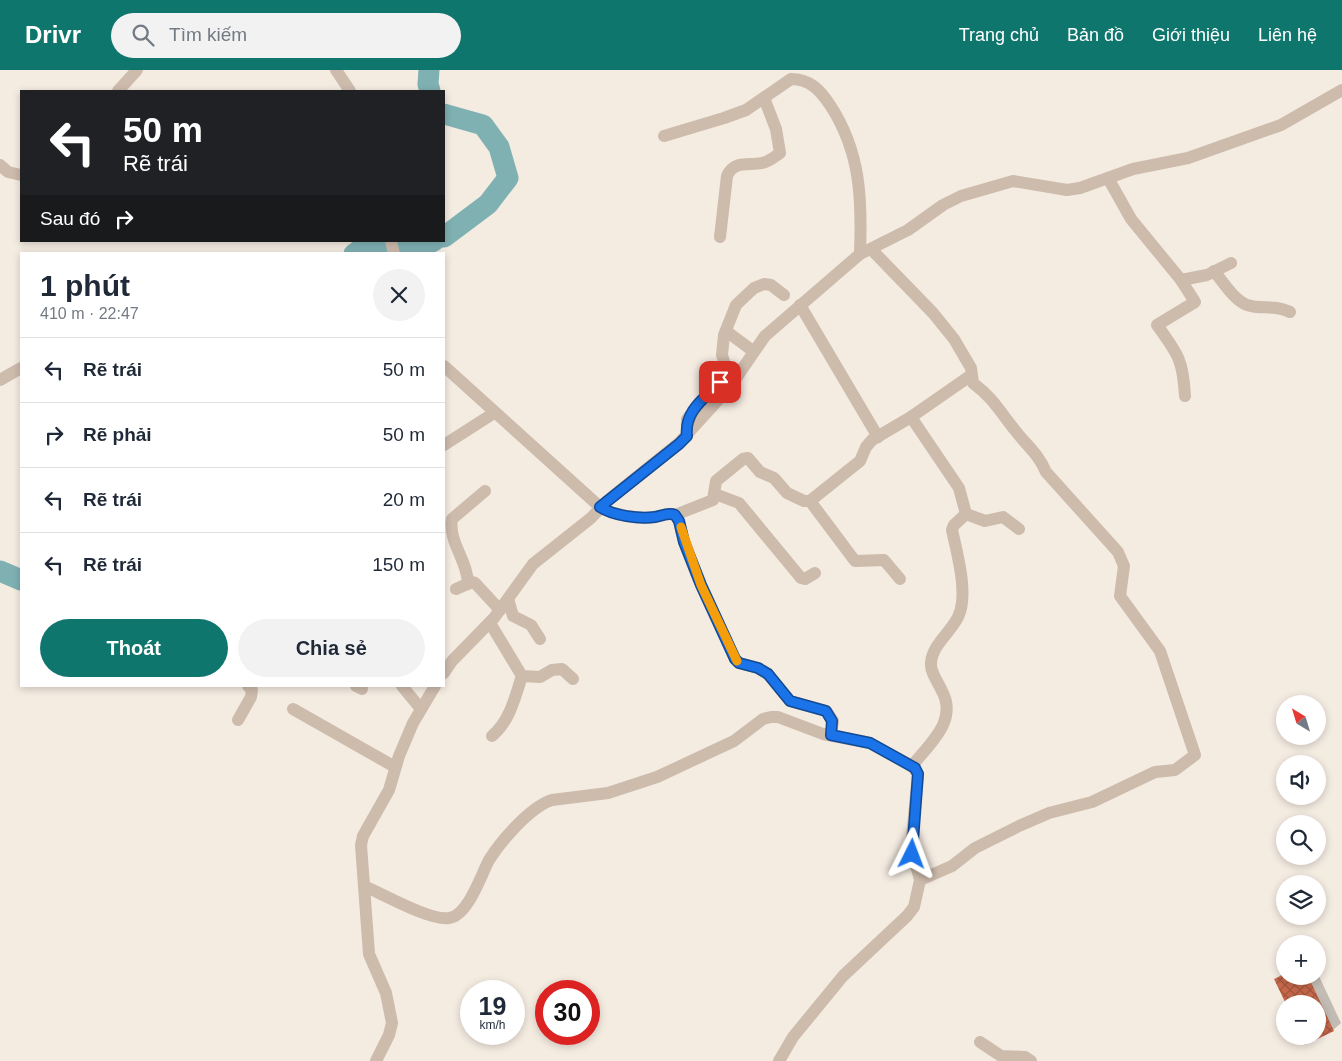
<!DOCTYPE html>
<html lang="vi">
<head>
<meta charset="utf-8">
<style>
	:root { --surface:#fff; --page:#f2f2f3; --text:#1f2937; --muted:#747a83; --line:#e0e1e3; --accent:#0f766e }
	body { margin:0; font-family:Helvetica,sans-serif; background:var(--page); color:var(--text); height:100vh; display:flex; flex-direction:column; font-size:19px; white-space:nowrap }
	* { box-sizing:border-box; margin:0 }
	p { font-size:16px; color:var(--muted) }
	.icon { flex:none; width:28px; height:28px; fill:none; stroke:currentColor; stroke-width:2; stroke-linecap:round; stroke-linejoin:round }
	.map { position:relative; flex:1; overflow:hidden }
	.details { position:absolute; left:20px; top:182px; width:425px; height:435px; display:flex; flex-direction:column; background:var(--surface); border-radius:0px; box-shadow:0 2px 8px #0003 }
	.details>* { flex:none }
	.top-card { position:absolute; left:20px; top:20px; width:425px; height:152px; border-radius:0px; box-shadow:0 2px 8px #0003; background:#202124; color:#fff; overflow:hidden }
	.needle { width:32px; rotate:322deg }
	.tools { position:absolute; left:1276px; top:625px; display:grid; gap:10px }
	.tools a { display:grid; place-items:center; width:50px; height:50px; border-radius:50%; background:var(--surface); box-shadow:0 2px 8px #0003; font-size:25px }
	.speed { position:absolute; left:460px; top:910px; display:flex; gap:10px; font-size:25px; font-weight:700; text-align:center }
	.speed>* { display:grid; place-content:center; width:65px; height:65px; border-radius:50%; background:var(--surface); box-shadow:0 2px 8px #0003; line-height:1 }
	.speed small { font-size:12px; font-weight:400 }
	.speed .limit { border:8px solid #d22; background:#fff; color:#111 }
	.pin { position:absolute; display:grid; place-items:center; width:42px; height:42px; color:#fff; margin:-21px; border-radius:10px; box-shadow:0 2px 8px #0006 }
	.me { position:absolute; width:55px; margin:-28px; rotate:3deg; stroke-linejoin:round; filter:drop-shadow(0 0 4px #0008) }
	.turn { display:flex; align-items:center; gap:18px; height:105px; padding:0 20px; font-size:22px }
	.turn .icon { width:65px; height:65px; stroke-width:2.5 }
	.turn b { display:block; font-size:35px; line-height:42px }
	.then { display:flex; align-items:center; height:48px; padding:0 20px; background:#0003; gap:10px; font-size:19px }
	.round { display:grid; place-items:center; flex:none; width:52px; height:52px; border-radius:26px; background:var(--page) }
	.headline { display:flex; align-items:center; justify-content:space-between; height:85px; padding:0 20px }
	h1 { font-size:30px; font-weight:700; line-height:38px }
	.button { display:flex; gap:10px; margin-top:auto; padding:10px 20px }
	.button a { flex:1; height:58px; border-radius:30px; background:var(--accent); color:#fff; font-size:20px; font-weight:700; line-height:58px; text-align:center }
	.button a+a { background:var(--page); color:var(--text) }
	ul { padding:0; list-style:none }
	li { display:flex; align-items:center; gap:15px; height:65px; padding:0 20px; border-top:1px solid var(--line) }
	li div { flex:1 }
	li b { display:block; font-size:19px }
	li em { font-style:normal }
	header { display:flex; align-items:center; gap:30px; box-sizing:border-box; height:70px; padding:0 25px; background:var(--accent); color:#fff }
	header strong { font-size:24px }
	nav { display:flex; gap:28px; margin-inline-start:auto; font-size:18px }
	.search { width:350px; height:45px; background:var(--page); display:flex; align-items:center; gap:12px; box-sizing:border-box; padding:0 18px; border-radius:28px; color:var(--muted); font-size:19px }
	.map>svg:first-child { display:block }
</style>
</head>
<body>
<header>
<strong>Drivr</strong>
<div class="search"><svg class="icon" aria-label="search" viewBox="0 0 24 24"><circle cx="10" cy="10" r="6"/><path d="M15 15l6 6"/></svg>Tìm kiếm</div>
<nav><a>Trang chủ</a><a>Bản đồ</a><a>Giới thiệu</a><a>Liên hệ</a></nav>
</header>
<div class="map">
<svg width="1342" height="991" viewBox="0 0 1342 991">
	<defs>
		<pattern id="building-cross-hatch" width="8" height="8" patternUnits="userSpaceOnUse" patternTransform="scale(1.25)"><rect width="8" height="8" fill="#c8694b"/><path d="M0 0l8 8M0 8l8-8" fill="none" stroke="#a4573f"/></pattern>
	</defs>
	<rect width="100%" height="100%" fill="#f4ebe1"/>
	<!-- shadow -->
	<path fill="#0003" d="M1285,901V906H1318V904L1341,953L1333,960L1318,966V934L1276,909Z"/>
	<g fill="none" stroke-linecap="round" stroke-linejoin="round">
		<!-- river -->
		<g stroke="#7fb0b2" stroke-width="21">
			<path d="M429,0L428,14L430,21"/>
			<path d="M444,44L483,55L499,77L508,108L488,134L444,167"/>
			<path d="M354,184L369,173L412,181L434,171"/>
			<path d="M0,501L21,510"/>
		</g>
	</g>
	<!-- building -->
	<path fill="url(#building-cross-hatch)" d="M1285,904V906H1308L1334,961L1305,975L1301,966H1318V934H1286L1274,909Z"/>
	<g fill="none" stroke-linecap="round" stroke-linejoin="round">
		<!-- minor -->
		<g stroke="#cdbbac" stroke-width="12">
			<path d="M336,0L350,21"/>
			<path d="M118,21L137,0"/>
			<path d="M664,66L724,48L746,40L791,9C810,9 820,20 830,35C861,82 862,130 860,184"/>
			<path d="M0,95L8,102L21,105"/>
			<path d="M1108,108L1131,149L1181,210L1207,205L1231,193"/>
			<path d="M720,167L727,106C734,90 748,96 762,93C769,92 774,87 780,83L776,59L764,28"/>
			<path d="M391,171L394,184"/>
			<path d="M871,179L933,243L954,269L971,298L973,313C994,329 998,339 1014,359C1026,375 1038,383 1046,402L1118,482L1124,496L1120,526L1160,581L1195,685L1175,700L1155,702L1092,732L1049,743L1019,756L975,778L952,796L920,810"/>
			<path d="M1214,201C1223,212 1234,230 1247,235C1262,240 1273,234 1290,242"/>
			<path d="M1181,210L1195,232L1157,255C1178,284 1183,290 1185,326"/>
			<path d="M800,235L878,367"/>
			<path d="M726,261L753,281"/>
			<path d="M444,296L600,437C615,446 639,449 655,447C662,446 668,442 675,445L679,451L684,472L701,515L735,589L739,593L758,598L768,604L790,631L826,641L833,651L831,665"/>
			<path d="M0,310L21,298"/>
			<path d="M911,347L959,418L966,444L985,451L1003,447L1019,459"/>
			<path d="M687,366V349L725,304L726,298L722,285L724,265L736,235L754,218L764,214L771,215L784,225"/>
			<path d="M444,375L494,343"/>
			<path d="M715,424L739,433L801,508L805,509L815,503"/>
			<path d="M810,431L855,491L884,490L900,509"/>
			<path d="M675,445L713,430L716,411L743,389L748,388L760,402L774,408L787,423L804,431H810L860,391L866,377L872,370L911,347L970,306"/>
			<path d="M468,514C468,491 448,472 452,449L485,421"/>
			<path d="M456,519L472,512L475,513L500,540"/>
			<path d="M508,529L513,546L531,555L540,569"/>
			<path d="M490,553L522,606L540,607L552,600L562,599L573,609"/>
			<path d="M444,603L452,591L494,548L533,494L591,448L607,431L679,373L730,317L765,266L860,184L908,160L943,135L961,126L1013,111L1067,120L1080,118L1133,99L1188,88L1281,55L1342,20"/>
			<path d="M356,616L362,619"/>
			<path d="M402,616L421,639"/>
			<path d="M293,639L395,697"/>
			<path d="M238,650L251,627L252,620L248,616"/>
			<path d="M492,666C510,651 515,627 522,606"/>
			<path d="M912,696C930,673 958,651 942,621C938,612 930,602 931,593C932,575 951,562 958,547C969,525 957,483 952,460L954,455L966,444"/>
			<path d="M364,816C383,824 430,851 449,848C468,846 481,805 489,790C501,771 530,737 552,730L608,723L657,707L734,671L763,649L771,647H778L823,664L870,673L912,696L918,704L911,777L920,810L914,837L907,846L843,906L793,967L779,991"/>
			<path d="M980,972L1001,986L1025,987L1031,991"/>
			<path d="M376,991L389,965L392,953L386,923L369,884L361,775L363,766L389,720L399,686L413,653L435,616"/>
		</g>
	</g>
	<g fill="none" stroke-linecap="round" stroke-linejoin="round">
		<defs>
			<path id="route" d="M720,312C705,328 684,341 687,366L679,374L600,437C614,446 639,449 655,447C662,446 668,442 675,445L679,451L684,472L701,515L735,589L739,593L758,598L768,604L790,631L826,641L832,651L831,665L870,673L915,698L918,704L912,784"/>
		</defs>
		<!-- route casing -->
		<use href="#route" stroke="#114b97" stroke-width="12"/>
		<!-- route -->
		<use href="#route" stroke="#1a73e8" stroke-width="9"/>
		<!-- slow -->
		<path stroke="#f59e0b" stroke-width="9" d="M681,457L701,515L737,591"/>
	</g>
</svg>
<div class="tools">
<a><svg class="needle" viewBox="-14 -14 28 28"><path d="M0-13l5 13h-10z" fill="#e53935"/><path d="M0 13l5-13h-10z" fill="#747a83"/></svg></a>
<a><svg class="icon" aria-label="sound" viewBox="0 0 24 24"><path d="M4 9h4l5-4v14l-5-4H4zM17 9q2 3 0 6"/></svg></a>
<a><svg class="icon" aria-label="search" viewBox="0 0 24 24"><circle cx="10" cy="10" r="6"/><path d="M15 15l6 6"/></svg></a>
<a><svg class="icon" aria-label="layers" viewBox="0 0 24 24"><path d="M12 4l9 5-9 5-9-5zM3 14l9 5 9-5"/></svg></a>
<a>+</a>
<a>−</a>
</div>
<div class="speed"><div>19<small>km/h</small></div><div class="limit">30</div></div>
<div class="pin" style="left:720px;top:312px;background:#d93025"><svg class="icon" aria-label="arrive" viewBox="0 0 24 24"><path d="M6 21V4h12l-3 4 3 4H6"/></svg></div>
<svg class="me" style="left:912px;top:784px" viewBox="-20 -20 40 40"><path d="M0-17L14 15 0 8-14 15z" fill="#1a73e8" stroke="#fff" stroke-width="4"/></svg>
<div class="top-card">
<div class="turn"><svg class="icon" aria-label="left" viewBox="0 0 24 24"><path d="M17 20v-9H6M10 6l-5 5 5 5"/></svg><div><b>50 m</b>Rẽ trái</div></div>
<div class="then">Sau đó<svg class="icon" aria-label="right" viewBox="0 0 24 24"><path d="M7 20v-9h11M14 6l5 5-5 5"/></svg></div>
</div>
<section class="details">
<div class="headline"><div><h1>1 phút</h1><p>410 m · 22:47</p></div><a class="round"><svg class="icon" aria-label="close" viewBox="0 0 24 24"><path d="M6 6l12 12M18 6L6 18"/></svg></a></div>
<ul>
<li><svg class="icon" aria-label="left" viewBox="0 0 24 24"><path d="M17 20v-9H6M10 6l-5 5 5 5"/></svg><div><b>Rẽ trái</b></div><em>50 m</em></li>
<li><svg class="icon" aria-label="right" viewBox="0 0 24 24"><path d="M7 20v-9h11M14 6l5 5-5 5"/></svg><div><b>Rẽ phải</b></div><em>50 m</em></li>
<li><svg class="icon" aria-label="left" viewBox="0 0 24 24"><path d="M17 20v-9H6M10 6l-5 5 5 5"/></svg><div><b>Rẽ trái</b></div><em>20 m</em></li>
<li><svg class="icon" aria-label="left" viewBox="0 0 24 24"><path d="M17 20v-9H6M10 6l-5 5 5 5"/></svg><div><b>Rẽ trái</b></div><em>150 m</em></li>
</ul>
<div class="button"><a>Thoát</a><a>Chia sẻ</a></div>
</section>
</div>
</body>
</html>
